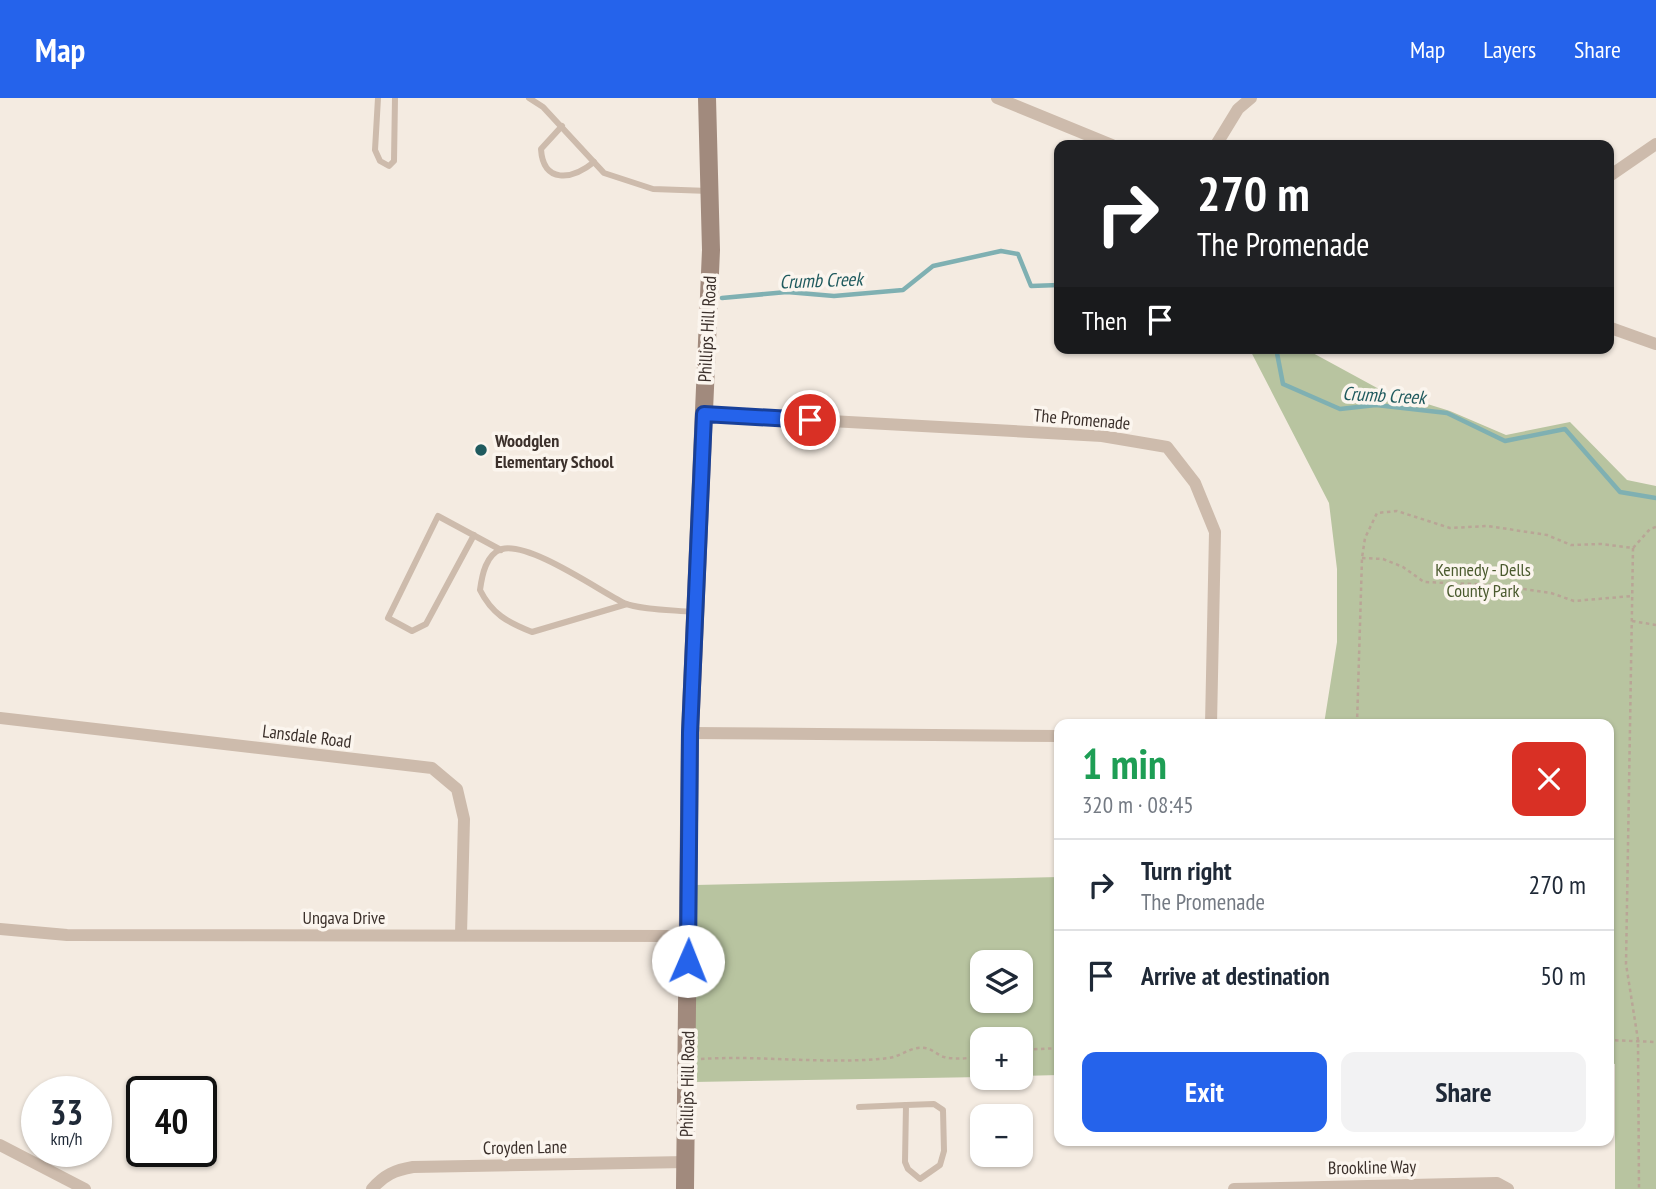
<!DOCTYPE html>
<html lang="en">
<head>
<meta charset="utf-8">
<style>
	:root { --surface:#fff; --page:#f2f2f3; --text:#1f2937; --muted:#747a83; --line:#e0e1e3; --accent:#2563eb }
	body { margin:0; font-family:"PT Sans Narrow",sans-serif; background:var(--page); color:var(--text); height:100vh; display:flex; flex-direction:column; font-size:26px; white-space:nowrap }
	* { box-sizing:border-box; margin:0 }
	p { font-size:23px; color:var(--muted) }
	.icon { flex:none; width:38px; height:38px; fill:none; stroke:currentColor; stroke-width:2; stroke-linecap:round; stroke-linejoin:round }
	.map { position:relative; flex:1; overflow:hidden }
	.panel { position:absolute; left:1054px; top:621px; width:560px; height:427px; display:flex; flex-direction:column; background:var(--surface); border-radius:14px; box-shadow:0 2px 5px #0004 }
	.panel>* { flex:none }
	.top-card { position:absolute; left:1054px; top:42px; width:560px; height:214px; border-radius:14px; box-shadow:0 2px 5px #0004; background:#202124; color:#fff; overflow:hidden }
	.buttons { position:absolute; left:970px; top:852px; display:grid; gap:14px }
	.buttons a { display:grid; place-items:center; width:63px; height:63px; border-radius:14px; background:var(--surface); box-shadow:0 2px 5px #0004; font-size:35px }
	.speed { position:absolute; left:21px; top:978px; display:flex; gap:14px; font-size:35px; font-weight:700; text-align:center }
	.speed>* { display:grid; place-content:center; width:91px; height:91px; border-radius:50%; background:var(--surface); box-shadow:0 2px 5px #0004; line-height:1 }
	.speed small { font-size:18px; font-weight:400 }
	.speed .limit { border:4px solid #111; border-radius:10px; background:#fff; color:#111 }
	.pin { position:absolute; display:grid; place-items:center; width:60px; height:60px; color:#fff; margin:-30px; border:4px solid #fff; border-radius:50%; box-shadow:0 2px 7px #0007 }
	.me { position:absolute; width:77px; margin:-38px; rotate:1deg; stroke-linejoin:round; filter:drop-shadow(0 0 5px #0008) }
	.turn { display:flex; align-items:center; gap:24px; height:147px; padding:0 28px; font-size:32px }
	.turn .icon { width:91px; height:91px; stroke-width:2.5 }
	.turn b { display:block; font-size:49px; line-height:60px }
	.then { display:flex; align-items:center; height:66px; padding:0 28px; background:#0003; gap:14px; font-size:26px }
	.round { display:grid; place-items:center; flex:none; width:74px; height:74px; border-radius:14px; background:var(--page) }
	.head { display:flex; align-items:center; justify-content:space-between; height:119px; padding:0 28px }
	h1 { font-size:42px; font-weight:700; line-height:52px; color:#1e9e55 }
	.action { display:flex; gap:14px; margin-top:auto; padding:14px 28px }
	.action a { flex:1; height:80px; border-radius:14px; background:var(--accent); color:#fff; font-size:28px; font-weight:700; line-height:80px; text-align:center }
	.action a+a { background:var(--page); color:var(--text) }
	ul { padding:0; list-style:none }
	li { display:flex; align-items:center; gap:21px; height:91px; padding:0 28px; border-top:2px solid var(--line) }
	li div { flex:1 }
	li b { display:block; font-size:26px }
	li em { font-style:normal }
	header { display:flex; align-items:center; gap:42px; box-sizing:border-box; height:98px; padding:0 35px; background:var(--accent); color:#fff }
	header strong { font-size:33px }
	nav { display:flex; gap:38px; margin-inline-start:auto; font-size:24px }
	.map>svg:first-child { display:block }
</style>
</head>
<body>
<header>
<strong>Map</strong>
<nav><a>Map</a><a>Layers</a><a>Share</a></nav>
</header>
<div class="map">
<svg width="1656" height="1091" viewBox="0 0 1656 1091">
	<rect width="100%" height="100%" fill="#f4ebe1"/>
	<!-- green -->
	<g fill="#b8c4a0" fill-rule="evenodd">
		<path d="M1249,250H1300L1311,254L1379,291L1450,313L1506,337L1570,324L1627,382L1656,388V1091H1615V966L1608,965V626H1324L1337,544V471L1329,405Z"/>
		<path d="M1059,779V977L1020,978V942H982V979L693,984L695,787ZM982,864H1020V903H982Z"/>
	</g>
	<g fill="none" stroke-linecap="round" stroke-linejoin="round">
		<!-- stream -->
		<g stroke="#7fb0b2" stroke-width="4.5">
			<path d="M722,200L787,194L834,198L903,192L933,168L1001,153L1018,156L1031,188L1059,187"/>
			<path d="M1276,250L1283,286L1340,311L1376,307L1447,315L1505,343L1565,331L1620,394L1656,400"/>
		</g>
		<!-- path -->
		<g stroke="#b9a596" stroke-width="2.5" stroke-dasharray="3.5 3.5" stroke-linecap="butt">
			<path d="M1633,450L1626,866L1638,942L1639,1091"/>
			<path d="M1362,460L1383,461L1403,469L1424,484L1497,487L1551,495L1574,503L1632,498"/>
			<path d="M1632,523L1656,527"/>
			<path d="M1357,626L1362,460L1365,440L1377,415L1397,413L1450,430L1488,428L1547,437L1571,447L1601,446L1633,450L1650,431L1656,429"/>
			<path d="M1608,942L1656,944"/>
			<path d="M1020,952L1059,950"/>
			<path d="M701,961C763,957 827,967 889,960C902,958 911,948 925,950C932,951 938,957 944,959C956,962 970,960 982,958"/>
		</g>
		<!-- lane -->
		<g stroke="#cdbbac" stroke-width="6">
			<path d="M378,0L375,52L380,63L389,68L394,63L395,0"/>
			<path d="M529,0L543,9L604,75L653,91L709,93"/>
			<path d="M562,28L541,51C543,86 572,82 594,64"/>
			<path d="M474,437L426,526L412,533L388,520L438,418L501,452"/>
			<path d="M627,506L532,534C507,524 492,516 480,492C482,477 486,456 502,451C530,444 598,492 624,505C640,512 675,512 693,514"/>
			<path d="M934,1006L943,1012L944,1053L940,1067L920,1081L908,1071L905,1064L906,1007Z"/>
			<path d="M859,1009L906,1007"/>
		</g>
		<!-- street -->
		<g stroke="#cdbbac" stroke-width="12">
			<path d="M997,0L1112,47"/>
			<path d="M1216,47L1238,11L1251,0"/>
			<path d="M1608,79L1656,46"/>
			<path d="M1608,229L1656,246"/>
			<path d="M704,316L1102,338L1167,349L1195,385L1215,434L1211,626"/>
			<path d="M0,620L432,670L457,691L464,721L461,836"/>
			<path d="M690,635L1059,638"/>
			<path d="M0,831L67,837L689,838"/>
			<path d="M0,1047L85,1091"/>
			<path d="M372,1091C384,1077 395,1072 413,1069L686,1064"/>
			<path d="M1234,1091L1497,1085L1508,1091"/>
		</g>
		<!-- secondary -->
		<path stroke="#a18a7d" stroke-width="18" d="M685,1091L690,635L711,152L707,0"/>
	</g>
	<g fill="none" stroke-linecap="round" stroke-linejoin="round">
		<defs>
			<path id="route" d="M688,863L690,635L704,316L810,322"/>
		</defs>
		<!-- route casing -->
		<use href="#route" stroke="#184099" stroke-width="18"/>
		<!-- route -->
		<use href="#route" stroke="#2563eb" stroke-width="12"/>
	</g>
	<!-- markers -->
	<circle fill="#1f5a5e" stroke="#fbf5ee" stroke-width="2.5" cx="481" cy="352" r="7"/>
	<g text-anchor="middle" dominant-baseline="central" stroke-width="7" stroke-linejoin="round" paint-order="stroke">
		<!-- street labels -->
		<g font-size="18" fill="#3b302b" stroke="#fbf5ee">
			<text transform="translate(707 231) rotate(-87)">Phillips Hill Road</text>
			<text transform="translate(1082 321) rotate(5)">The Promenade</text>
			<text transform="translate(307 638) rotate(7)">Lansdale Road</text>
			<text x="344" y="819">Ungava Drive</text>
			<text transform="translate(687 986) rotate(-89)">Phillips Hill Road</text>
			<text transform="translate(525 1049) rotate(-1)">Croyden Lane</text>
			<text transform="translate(1372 1069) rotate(-1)">Brookline Way</text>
		</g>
		<!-- poi labels -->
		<g font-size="18" font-weight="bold" fill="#3b302b" stroke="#fbf5ee" text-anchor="start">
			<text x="495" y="342">Woodglen<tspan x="495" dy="21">Elementary School</tspan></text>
		</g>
		<!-- park labels -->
		<g font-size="18" fill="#4a5a2e" stroke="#fbf5ee">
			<text x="1483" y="471">Kennedy - Dells<tspan x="1483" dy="21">County Park</tspan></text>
		</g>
		<!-- water labels -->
		<g font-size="19" font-style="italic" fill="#1f5a5e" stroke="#fbf5ee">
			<text transform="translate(821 182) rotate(-2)">Crumb Creek</text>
			<text transform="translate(1384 297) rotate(3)">Crumb Creek</text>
		</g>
	</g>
</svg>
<div class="buttons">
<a><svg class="icon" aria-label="layers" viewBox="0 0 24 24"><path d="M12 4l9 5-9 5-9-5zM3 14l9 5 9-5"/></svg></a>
<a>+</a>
<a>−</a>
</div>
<div class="speed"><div>33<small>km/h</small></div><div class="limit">40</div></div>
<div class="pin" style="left:810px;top:322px;background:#d93025"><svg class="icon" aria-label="arrive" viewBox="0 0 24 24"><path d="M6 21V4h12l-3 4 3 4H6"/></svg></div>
<svg class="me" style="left:688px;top:863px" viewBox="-20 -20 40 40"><circle r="19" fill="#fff"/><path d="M0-13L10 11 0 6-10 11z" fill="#2563eb"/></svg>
<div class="top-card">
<div class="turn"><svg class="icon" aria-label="right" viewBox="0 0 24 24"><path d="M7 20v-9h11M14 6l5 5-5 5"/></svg><div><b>270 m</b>The Promenade</div></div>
<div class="then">Then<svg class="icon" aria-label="arrive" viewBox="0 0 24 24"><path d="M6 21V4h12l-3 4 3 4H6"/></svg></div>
</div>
<section class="panel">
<div class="head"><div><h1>1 min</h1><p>320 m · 08:45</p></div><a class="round" style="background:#d93025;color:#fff"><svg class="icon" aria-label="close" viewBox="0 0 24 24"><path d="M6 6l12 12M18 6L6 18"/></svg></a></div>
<ul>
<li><svg class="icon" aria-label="right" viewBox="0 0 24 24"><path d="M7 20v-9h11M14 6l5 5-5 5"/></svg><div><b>Turn right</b><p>The Promenade</p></div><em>270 m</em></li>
<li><svg class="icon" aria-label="arrive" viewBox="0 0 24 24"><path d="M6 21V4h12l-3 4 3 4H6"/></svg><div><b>Arrive at destination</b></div><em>50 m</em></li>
</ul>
<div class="action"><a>Exit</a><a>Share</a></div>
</section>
</div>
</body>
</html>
